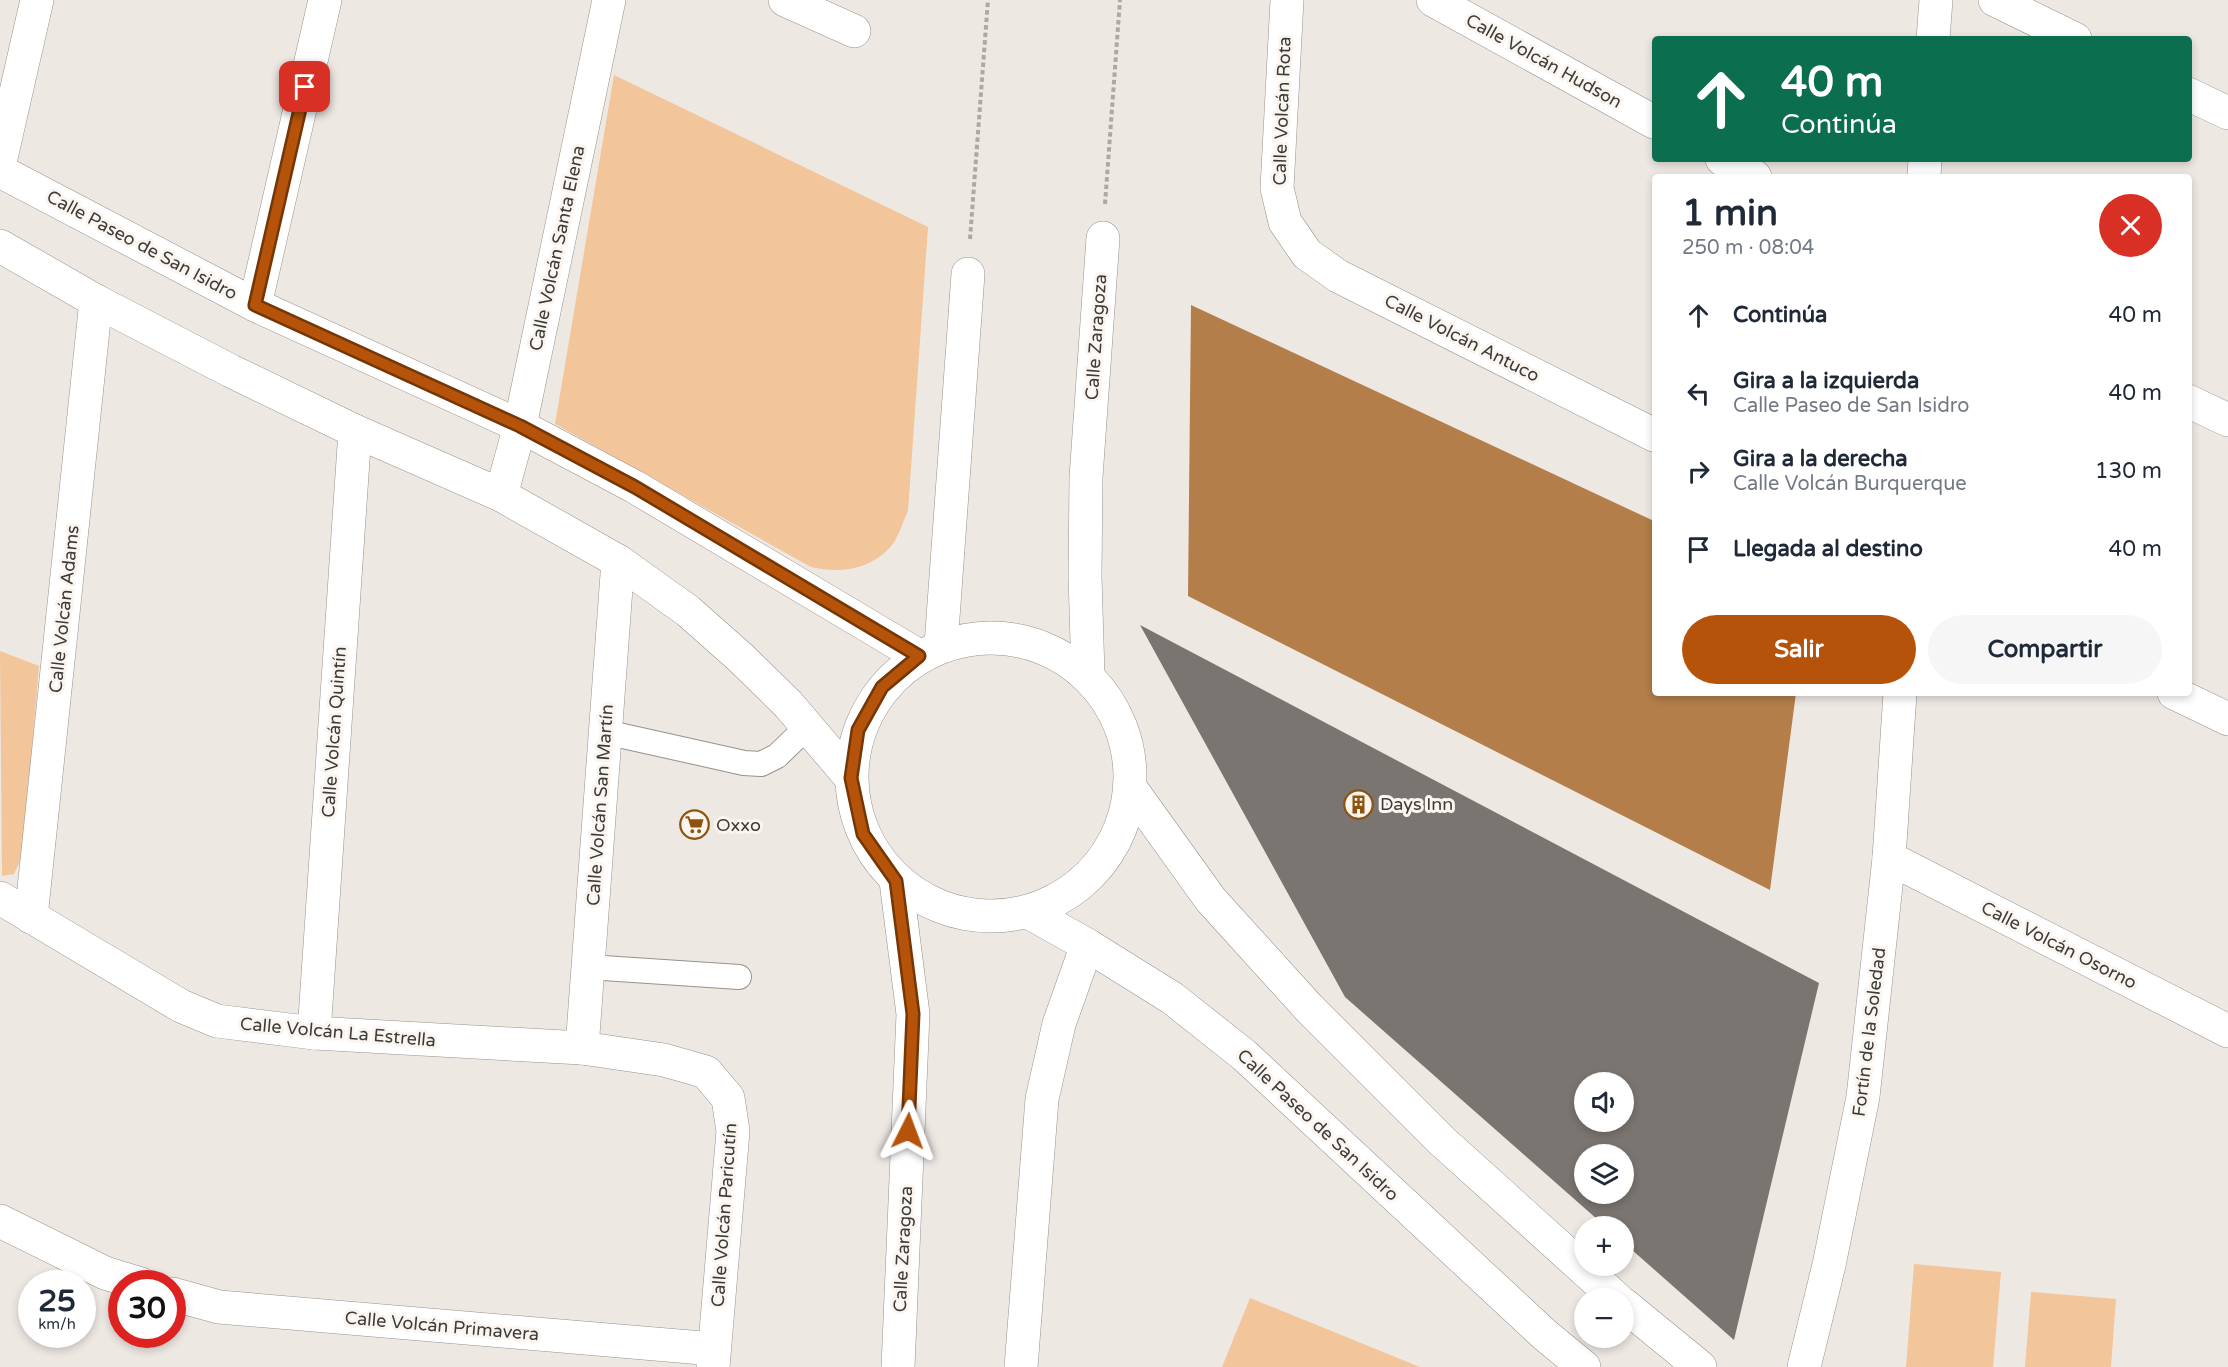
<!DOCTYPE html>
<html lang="es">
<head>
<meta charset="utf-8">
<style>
	:root { --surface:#fff; --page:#f6f6f7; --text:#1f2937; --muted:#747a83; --accent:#b45309 }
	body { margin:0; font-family:"Varela Round",sans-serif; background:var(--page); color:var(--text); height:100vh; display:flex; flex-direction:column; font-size:22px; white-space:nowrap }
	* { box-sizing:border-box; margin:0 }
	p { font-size:20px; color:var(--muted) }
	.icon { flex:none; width:33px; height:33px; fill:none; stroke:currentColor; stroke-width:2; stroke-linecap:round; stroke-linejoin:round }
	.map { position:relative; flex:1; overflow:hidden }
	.sheet { position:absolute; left:1652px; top:174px; width:540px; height:522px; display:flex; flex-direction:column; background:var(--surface); border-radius:6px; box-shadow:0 3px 9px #0003 }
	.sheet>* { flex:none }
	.banner { position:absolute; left:1652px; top:36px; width:540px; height:126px; border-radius:6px; box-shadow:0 3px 9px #0003; background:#0b6e4f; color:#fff; overflow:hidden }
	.fabs { position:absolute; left:1574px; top:1072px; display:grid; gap:12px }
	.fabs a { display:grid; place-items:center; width:60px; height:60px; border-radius:50%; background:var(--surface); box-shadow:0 3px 9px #0003; font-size:30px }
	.speed { position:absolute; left:18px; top:1270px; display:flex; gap:12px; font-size:30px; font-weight:700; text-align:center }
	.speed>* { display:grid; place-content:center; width:78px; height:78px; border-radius:50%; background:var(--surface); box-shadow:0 3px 9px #0003; line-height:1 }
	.speed small { font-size:15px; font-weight:400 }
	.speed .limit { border:9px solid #d22; background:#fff; color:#111 }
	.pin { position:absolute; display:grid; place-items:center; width:51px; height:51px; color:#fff; margin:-26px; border-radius:12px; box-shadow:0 3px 9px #0006 }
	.me { position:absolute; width:66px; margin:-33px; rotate:3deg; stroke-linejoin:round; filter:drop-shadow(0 0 4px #0008) }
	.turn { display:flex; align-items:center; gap:21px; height:126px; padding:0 30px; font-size:27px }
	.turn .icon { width:78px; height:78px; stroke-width:2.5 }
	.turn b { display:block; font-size:42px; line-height:51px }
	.round { display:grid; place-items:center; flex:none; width:63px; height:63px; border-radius:32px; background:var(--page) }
	.headline { display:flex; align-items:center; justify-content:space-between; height:102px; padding:0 30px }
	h1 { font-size:36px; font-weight:800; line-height:45px }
	.action { display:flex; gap:12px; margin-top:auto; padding:12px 30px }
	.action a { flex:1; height:69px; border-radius:36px; background:var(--accent); color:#fff; font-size:24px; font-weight:800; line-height:69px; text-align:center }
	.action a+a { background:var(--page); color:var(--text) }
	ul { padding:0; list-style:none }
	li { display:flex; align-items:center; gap:18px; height:78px; padding:0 30px }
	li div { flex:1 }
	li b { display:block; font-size:22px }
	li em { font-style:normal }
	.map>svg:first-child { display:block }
</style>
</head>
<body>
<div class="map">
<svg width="2228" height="1367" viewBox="0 0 2228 1367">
	<rect width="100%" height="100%" fill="#eee8e3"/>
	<!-- green -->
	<g fill="#f2c59b">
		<path d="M614,75L928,227L908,511C903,521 899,536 892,545C871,570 840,574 811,567L555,424Z"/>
		<path d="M0,651L39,666L23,854L14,874L2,876Z"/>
		<path d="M1914,1264L2001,1272L1993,1367H1906Z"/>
		<path d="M2031,1292L2116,1299L2111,1367H2025Z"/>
		<path d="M1250,1298L1420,1367H1222Z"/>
	</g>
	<!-- water -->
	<path fill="#b37e4a" d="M1191,305L1654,521V693H1796L1770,890L1188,596Z"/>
	<!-- building -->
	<path fill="#7a7570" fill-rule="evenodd" d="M1140,625L1819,983L1734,1340L1623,1242V1227H1606L1345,997ZM1584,1083H1623V1122H1584ZM1584,1155H1623V1194H1584Z"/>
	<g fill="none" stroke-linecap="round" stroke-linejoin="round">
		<defs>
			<g id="lane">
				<path d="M605,732L744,763L761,764L777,756L807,727"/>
				<path d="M588,967L739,977"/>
			</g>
			<g id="street">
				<path d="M785,0L854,31"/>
				<path d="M1287,0L1277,188L1285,222L1307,254L1338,276L1654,435"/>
				<path d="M1433,0L1654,122"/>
				<path d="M1995,0L2075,39"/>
				<path d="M1933,39L1936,0"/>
				<path d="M2188,94L2228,113"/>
				<path d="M1722,159L1755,177"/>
				<path d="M0,162L37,0"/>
				<path d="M1924,177L1925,159"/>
				<path d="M255,305L325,0"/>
				<path d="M2188,401L2228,420"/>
				<path d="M501,495L520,426L609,0"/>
				<path d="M941,645L968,274"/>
				<path d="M1088,675L1085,576L1086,477L1103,238"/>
				<path d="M2174,693L2228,719"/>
				<path d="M1889,858L2228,1031"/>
				<path d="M896,881L913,1014L898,1367"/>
				<path d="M0,898L181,1006L217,1021L314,1033L582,1048L664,1060L706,1072L728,1098L733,1131L713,1367"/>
				<path d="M31,917L96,301"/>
				<path d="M314,1033L355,431"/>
				<path d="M582,1048L618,561"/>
				<path d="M0,1221L105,1273L141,1284"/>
				<path d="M172,1294L219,1307L714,1349"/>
				<path d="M1021,1367L1042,1099L1059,1024L1087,945"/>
				<path d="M1804,1367L1829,1265L1863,1097L1889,858L1900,693"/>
			</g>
			<g id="secondary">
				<path d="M0,171L255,305L520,426L635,487L919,656"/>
				<path d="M0,246L96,301L231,371L355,431L501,495L618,561L688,611L741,658L788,704L851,778"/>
				<circle cx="991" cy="777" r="139"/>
				<path d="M1132,790L1211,900L1309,1008L1442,1141L1617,1299"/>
				<path d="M1030,913L1087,945L1172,998L1244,1055L1545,1335L1584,1367"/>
				<path d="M1623,1304L1700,1367"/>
			</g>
		</defs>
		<!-- lane casing -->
		<use href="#lane" stroke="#97928d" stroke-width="26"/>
		<!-- street casing -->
		<use href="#street" stroke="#97928d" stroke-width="34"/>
		<!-- secondary casing -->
		<use href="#secondary" stroke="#97928d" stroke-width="34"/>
		<!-- path -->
		<g stroke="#ada8a4" stroke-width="4" stroke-dasharray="4.5 3" stroke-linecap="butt">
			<path d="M1105,204L1120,0"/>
			<path d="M970,239L988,0"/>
		</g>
		<!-- lane -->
		<use href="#lane" stroke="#fff" stroke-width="24"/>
		<!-- street -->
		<use href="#street" stroke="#fff" stroke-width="33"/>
		<!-- secondary -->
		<use href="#secondary" stroke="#fff" stroke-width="33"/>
	</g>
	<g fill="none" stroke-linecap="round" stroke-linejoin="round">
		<defs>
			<path id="route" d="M305,87L255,305L520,426L635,487L919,656L882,687L858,730L851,778L863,834L896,881L913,1014L908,1131"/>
		</defs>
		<!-- route casing -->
		<use href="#route" stroke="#753606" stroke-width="15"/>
		<!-- route -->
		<use href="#route" stroke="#b45309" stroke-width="10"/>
	</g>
	<!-- icons -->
	<defs>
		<symbol id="building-ring" viewBox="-11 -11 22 22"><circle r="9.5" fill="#fbf5f0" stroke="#8e540f" stroke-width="1.5"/><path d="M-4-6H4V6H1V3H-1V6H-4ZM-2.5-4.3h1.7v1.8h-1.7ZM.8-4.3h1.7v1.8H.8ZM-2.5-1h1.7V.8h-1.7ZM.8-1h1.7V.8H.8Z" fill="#8e540f"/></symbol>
		<symbol id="supermarket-ring" viewBox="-11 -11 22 22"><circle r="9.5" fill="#fbf5f0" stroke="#8e540f" stroke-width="1.5"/><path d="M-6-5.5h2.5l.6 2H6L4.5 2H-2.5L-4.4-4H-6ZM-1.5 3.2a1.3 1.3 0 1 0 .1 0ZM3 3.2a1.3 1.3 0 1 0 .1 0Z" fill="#8e540f"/></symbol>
	</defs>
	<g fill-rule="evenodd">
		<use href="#building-ring" x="1342" y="788" width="33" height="33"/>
		<use href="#supermarket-ring" x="678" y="808" width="33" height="33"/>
	</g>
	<g text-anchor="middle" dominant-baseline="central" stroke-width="6" stroke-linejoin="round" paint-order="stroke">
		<!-- street labels -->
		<g font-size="18" fill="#3e3c3a" stroke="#fbf5f0">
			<text transform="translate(1544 61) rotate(29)">Calle Volcán Hudson</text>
			<text transform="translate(1282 111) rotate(-88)">Calle Volcán Rota</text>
			<text transform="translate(142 245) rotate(28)">Calle Paseo de San Isidro</text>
			<text transform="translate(557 248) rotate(-78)">Calle Volcán Santa Elena</text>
			<text transform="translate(1096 337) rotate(-86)">Calle Zaragoza</text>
			<text transform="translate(1462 338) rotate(27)">Calle Volcán Antuco</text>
			<text transform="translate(64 609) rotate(-84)">Calle Volcán Adams</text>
			<text transform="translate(334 732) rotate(-86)">Calle Volcán Quintín</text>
			<text transform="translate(600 805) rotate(-86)">Calle Volcán San Martín</text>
			<text transform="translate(2059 945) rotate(27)">Calle Volcán Osorno</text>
			<text transform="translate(338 1032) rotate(5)">Calle Volcán La Estrella</text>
			<text transform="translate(1869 1032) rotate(-83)">Fortín de la Soledad</text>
			<text transform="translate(1318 1125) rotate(43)">Calle Paseo de San Isidro</text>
			<text transform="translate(724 1215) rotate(-86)">Calle Volcán Paricutín</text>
			<text transform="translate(903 1249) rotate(-87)">Calle Zaragoza</text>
			<text transform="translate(442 1326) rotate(5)">Calle Volcán Primavera</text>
		</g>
		<!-- poi labels -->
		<g font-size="18" fill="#3e3c3a" stroke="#fbf5f0" text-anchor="start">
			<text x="1380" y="804">Days Inn</text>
			<text x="716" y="825">Oxxo</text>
		</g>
	</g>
</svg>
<div class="fabs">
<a><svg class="icon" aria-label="sound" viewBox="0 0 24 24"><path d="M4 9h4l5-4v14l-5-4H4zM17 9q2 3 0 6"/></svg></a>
<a><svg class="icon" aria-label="layers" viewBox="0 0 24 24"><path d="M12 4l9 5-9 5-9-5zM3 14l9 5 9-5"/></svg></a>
<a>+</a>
<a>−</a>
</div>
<div class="speed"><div>25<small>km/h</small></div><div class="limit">30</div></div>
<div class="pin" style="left:305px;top:87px;background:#d93025"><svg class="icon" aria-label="arrive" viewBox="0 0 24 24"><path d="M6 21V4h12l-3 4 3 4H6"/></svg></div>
<svg class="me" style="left:908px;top:1131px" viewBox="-20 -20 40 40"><path d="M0-17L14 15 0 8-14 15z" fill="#b45309" stroke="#fff" stroke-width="4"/></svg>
<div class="banner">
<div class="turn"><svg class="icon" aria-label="ahead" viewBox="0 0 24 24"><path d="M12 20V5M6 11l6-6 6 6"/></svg><div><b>40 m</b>Continúa</div></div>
</div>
<section class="sheet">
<div class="headline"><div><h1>1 min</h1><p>250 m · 08:04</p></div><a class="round" style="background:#d93025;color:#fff"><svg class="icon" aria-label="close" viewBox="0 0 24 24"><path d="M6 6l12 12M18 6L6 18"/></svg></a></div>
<ul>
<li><svg class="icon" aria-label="ahead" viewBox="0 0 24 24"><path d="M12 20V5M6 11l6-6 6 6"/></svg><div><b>Continúa</b></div><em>40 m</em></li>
<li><svg class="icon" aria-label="left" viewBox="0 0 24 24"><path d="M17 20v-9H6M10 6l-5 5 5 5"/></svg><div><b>Gira a la izquierda</b><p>Calle Paseo de San Isidro</p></div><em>40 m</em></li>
<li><svg class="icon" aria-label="right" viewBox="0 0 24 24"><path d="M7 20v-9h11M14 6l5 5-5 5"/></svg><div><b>Gira a la derecha</b><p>Calle Volcán Burquerque</p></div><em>130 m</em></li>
<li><svg class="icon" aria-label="arrive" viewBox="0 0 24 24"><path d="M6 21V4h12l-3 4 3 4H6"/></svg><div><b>Llegada al destino</b></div><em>40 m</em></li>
</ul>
<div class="action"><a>Salir</a><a>Compartir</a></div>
</section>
</div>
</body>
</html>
